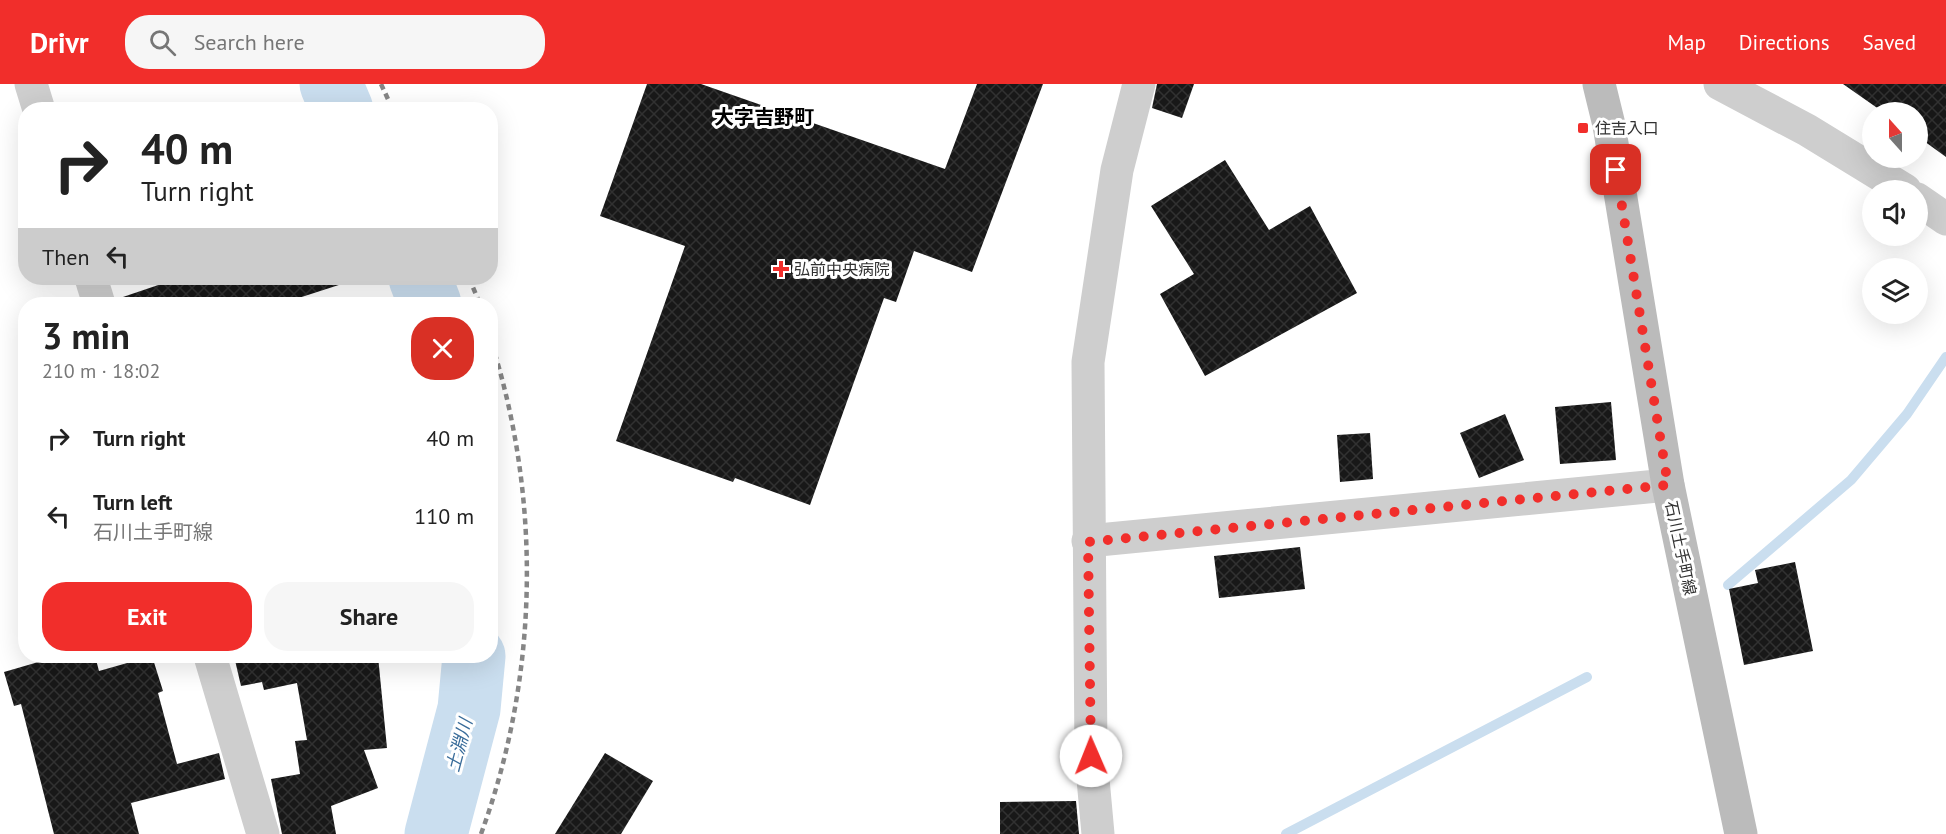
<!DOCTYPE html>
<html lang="en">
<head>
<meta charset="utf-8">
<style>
	:root { --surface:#fff; --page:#f6f6f6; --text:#222; --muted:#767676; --accent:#f12e2b }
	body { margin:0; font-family:"PT Sans","Noto Sans JP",sans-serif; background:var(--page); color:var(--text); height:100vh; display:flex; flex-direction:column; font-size:22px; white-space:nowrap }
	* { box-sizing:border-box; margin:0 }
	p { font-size:20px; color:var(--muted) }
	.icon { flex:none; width:33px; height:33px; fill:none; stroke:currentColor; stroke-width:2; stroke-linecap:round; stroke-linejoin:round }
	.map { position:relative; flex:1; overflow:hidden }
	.panel { position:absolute; left:18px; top:213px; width:480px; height:366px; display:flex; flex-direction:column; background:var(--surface); border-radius:24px; box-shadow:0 6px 24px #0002 }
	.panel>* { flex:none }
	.top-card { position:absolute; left:18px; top:18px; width:480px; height:183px; border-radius:24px; box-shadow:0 6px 24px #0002; background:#fff; color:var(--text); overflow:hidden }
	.needle { width:39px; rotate:339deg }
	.controls { position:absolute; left:1862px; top:18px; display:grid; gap:12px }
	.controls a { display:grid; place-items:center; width:66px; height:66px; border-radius:50%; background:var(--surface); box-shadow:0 6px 24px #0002; font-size:30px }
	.pin { position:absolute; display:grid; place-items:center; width:51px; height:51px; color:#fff; margin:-26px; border-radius:12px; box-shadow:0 3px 9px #0006 }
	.me { position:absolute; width:66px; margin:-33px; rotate:359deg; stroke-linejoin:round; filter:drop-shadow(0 0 4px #0008) }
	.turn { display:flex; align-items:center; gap:21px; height:126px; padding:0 24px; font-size:27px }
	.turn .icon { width:78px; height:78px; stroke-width:2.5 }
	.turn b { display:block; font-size:42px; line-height:51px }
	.then { display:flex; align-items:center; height:57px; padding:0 24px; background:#0003; gap:12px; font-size:22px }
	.round { display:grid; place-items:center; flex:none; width:63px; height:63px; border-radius:24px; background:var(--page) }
	.head { display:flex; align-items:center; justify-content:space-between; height:102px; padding:0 24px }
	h1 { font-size:36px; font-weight:700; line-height:45px }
	.button { display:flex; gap:12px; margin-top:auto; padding:12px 24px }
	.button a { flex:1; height:69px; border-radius:24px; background:var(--accent); color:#fff; font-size:24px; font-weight:700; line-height:69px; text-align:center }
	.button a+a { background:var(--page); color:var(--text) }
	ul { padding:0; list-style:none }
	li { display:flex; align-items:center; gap:18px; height:78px; padding:0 24px }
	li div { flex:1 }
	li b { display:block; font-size:22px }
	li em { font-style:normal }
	header { display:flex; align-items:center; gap:36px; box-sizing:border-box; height:84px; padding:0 30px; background:var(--accent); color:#fff }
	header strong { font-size:28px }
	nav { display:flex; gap:33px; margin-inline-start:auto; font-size:21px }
	.search { width:420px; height:54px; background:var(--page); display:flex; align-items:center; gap:15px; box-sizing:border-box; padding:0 21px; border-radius:24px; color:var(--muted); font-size:22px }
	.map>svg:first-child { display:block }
</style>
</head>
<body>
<header>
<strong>Drivr</strong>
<div class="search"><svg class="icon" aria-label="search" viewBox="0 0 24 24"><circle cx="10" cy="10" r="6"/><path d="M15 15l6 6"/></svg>Search here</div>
<nav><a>Map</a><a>Directions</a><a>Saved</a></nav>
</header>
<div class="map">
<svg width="1946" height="750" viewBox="0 0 1946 750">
	<defs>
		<pattern id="building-cross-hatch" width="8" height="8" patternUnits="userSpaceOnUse" patternTransform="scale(1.5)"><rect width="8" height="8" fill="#181818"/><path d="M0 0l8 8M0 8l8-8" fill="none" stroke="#313131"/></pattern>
	</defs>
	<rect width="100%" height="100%" fill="#fff"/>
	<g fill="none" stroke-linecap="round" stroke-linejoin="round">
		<!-- stream -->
		<g stroke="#cadeef" stroke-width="10">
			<path d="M1728,501L1851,396L1907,330L1946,273"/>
			<path d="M1286,750L1587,593"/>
		</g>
		<!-- river -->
		<g stroke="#cadeef" stroke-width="63">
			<path d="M331,0L342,26"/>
			<path d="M420,194L430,220"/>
			<path d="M436,750L469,625L474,572"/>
		</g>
	</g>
	<!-- building -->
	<g fill="url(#building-cross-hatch)">
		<path d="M647,0H701L945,85L977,0H1043L972,188L914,167L896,218L884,214L810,421L735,394L733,398L616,357L685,162L600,132Z"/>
		<path d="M1157,0H1194L1182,34L1152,24Z"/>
		<path d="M1843,0H1946V73L1917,52V28H1883Z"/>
		<path d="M1225,76L1269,146L1310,122L1357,209L1205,292L1160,210L1194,190L1151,122Z"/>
		<path d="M179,194H344L345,199L280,220H117V215Z"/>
		<path d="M1611,318L1616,376L1560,380L1555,323Z"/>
		<path d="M1505,330L1524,376L1479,394L1460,349Z"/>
		<path d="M1370,349L1373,395L1340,398L1337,351Z"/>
		<path d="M1300,463L1305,505L1219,514L1214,472Z"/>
		<path d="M1795,478L1813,567L1744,581L1729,505L1758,499L1755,486Z"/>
		<path d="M59,572H95L99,587L152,572L163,607L158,609L177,680L219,669L225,695L131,719L139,750H54L21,620L14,622L4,588Z"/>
		<path d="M234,572H378L387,664L364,666L378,704L331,722L336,750H282L271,695L300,690L295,657L307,656L297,599L264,606L262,598L241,602Z"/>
		<path d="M605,669L653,697L621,750H555Z"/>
		<path d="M1076,717L1079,750H1000V718Z"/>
	</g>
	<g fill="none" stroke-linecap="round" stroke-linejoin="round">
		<!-- street -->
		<g stroke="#cecece" stroke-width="33">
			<path d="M31,0L39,26"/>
			<path d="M1720,0L1807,46L1905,106"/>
			<path d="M1917,115L1946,135"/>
			<path d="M91,194L99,220"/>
			<path d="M1088,457L1668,401"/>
			<path d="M210,572L263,750"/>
			<path d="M1098,750L1091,673L1088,278L1117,86L1139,0"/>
		</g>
		<!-- secondary -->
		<path stroke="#bbb" stroke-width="33" d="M1599,0L1609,41L1668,401L1741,750"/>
		<!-- rail -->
		<g stroke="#868686" stroke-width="4.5" stroke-dasharray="6 4.5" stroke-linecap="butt">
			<path d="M381,0L393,26"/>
			<path d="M469,194L480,220"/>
			<path d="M481,750C539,592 542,414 490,254"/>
		</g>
	</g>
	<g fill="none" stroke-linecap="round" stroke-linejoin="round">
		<!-- route -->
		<path stroke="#f12e2b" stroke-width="10" stroke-dasharray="0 18" d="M1091,672L1088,458L1668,401L1616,86"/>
	</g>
	<!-- markers -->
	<g fill="#f12e2b" stroke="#fff" stroke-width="2">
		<rect x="1577" y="38" width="12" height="12" rx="3"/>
		<path d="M778 176h6v6h6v6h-6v6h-6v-6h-6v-6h6z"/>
	</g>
	<g text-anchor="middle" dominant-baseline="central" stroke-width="6" stroke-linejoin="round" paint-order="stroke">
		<!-- poi labels -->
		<g font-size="16" fill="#313131" stroke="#fff" text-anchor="start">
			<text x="1595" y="44">住吉入口</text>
			<text x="794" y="185">弘前中央病院</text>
		</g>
		<!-- street labels -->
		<g font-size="16" fill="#313131" stroke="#fff">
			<text transform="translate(1681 464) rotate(78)">石川土手町線</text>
		</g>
		<!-- water labels -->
		<g font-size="18" font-style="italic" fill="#396c9a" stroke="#fff">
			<text transform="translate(459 661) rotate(-75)">土淵川</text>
		</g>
		<!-- quarter labels -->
		<g font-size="20" font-weight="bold" fill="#000" stroke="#fff">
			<text x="764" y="33">大字吉野町</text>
		</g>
	</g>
</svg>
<div class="controls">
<a><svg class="needle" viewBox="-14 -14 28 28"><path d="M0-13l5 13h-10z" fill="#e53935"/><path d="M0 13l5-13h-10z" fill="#767676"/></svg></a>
<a><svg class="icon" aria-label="sound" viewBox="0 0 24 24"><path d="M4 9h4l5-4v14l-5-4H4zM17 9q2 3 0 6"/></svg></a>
<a><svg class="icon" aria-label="layers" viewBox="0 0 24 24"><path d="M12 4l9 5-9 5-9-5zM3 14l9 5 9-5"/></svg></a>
</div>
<div class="pin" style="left:1616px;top:86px;background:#d93025"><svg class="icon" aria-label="arrive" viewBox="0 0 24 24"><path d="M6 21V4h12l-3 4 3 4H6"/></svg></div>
<svg class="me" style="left:1091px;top:672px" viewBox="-20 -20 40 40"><circle r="19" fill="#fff"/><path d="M0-13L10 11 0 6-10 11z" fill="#f12e2b"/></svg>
<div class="top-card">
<div class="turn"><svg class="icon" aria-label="right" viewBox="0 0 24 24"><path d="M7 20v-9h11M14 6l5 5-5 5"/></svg><div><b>40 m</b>Turn right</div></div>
<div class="then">Then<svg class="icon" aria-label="left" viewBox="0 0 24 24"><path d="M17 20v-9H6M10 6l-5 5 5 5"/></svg></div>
</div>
<section class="panel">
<div class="head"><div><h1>3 min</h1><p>210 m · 18:02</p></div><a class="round" style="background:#d93025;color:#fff"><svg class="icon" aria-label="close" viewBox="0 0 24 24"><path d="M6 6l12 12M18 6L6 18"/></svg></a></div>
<ul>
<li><svg class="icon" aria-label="right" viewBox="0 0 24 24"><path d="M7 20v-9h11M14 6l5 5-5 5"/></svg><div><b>Turn right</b></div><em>40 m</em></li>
<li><svg class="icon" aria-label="left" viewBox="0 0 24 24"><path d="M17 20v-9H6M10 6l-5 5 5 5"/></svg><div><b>Turn left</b><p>石川土手町線</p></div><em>110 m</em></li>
</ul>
<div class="button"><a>Exit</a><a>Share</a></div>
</section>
</div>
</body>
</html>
